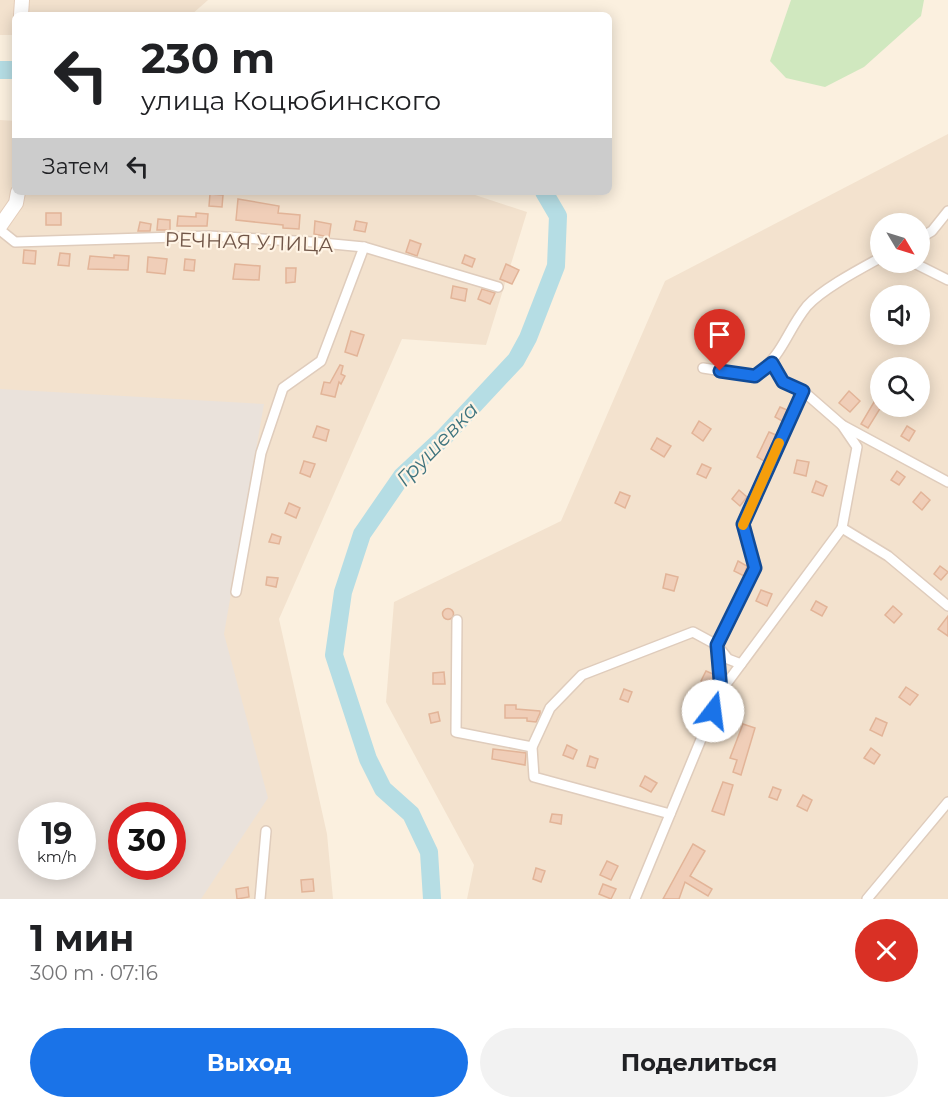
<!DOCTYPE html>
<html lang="ru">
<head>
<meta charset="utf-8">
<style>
	:root { --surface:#fff; --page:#f2f2f2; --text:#202124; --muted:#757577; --accent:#1a73e8 }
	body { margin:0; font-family:Montserrat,sans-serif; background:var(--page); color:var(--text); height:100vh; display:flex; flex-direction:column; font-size:22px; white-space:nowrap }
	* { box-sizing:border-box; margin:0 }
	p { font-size:20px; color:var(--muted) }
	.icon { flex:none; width:33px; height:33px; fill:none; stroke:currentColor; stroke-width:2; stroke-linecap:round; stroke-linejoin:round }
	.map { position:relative; height:899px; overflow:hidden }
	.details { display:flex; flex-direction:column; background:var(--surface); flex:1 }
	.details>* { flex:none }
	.top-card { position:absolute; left:12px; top:12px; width:600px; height:183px; border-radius:9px; box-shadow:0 3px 15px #0003; background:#fff; color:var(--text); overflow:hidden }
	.needle { width:39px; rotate:128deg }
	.buttons { position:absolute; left:870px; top:213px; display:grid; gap:12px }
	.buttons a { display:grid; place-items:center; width:60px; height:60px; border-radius:50%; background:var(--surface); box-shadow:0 3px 15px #0003; font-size:30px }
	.speed { position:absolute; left:18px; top:802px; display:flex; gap:12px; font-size:30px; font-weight:700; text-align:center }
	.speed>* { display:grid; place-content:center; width:78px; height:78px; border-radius:50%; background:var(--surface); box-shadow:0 3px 15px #0003; line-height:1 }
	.speed small { font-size:15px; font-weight:400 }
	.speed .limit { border:9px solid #d22; background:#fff; color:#111 }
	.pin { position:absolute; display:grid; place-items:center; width:51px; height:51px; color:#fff; margin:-62px -26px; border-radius:50% 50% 50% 0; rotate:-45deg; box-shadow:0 0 6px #0007 }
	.pin .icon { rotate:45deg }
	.me { position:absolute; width:66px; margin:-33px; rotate:15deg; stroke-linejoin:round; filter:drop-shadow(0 0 4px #0008) }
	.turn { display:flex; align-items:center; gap:21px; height:126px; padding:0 30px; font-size:27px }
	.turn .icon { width:78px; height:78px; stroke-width:2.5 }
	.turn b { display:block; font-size:42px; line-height:51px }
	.then { display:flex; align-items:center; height:57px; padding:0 30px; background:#0003; gap:12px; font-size:22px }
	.round { display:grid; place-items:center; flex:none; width:63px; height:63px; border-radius:32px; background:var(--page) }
	.summary { display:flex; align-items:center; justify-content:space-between; height:102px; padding:0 30px }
	h1 { font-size:36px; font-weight:700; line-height:45px }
	.action { display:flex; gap:12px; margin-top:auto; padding:12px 30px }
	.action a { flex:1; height:69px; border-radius:36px; background:var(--accent); color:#fff; font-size:24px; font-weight:700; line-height:69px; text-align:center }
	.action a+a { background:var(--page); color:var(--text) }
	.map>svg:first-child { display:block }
</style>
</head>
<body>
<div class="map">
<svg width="948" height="899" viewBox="0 0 948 899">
	<rect width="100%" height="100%" fill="#fbf0df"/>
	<!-- residential -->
	<g fill="#f3e2ce" fill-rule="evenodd">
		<path d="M0,0H208L191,15H15V35H0Z"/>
		<path d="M0,120L15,121V192H466L527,212L486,345L402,339L279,619L327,834L333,899H0ZM32,816H82V867H32ZM122,816H172V867H122Z"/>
		<path d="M948,134V899H467L474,865L386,702L394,602L561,521L665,281ZM880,224H920V262H880ZM880,296H920V334H880ZM880,368H920V406H880Z"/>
	</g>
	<!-- industrial -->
	<path fill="#eae2db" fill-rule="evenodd" d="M0,389L264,404L224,634L268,798L201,899H0ZM32,816H82V867H32ZM122,816H172V867H122Z"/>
	<!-- green -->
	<path fill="#d0e8bf" d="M791,0H924L921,16L864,67L825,87L786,78L770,61Z"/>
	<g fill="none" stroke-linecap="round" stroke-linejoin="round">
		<!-- river -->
		<g stroke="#b5dde4" stroke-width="18">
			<path d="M0,70H15"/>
			<path d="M432,899L429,852L411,814L383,789L368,759L334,655L343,592L362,534L402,476L445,436L516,360L528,338L556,266L558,216L544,192"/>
		</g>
	</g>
	<!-- building -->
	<g fill="#f0ceb8" stroke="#e2b498" stroke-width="1.5">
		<path d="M210,194L223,195L222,207L209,206Z"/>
		<path d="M238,199L279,206L278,213L300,215L299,229L283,228V225L236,220Z"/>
		<rect x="46" y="213" width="15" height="12"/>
		<path d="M196,213L208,214L207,226H177L178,216L196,217Z"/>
		<path d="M158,219L170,220V230H157Z"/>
		<path d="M315,221L331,224L329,237L314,234Z"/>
		<path d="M356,221L367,223L365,232L354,230Z"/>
		<path d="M140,222L151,224L150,231H138Z"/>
		<path d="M410,240L421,244L417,256L406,252Z"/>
		<path d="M24,250L36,251L35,264L23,263Z"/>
		<path d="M60,253L70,254L69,266L58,265Z"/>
		<path d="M114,255L129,256L128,270L88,269L90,256L114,258Z"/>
		<path d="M465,255L475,259L472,267L462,263Z"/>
		<path d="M148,257L167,259L165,274L147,272Z"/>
		<path d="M185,259L195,260L194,271L184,270Z"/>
		<path d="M235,264L260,266L259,280L233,279Z"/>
		<path d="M506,264L519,270L512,284L500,279Z"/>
		<path d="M286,268H296L295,282L286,283Z"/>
		<path d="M453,286L467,289L465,301L451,298Z"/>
		<path d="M482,289L495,293L490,304L478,299Z"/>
		<path d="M351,331L364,335L357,356L345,352Z"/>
		<path d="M712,345H720L721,354L713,355Z"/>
		<path d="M340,365L343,366L341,374L345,376L341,384L339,382L335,397L321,394L324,382L330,383Z"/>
		<path d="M849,391L860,401L850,412L839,403Z"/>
		<path d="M874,402L881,407L868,428L861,424Z"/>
		<path d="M780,407L787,410L782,421L775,417Z"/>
		<path d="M699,421L711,429L703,441L692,433Z"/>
		<path d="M317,426L329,430L326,441L313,437Z"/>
		<path d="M907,426L915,431L909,441L901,436Z"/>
		<path d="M769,432L776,435L764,461L757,457Z"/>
		<path d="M657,438L671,446L664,457L651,449Z"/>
		<path d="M797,460L809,462L806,476L794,473Z"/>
		<path d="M304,461L315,464L310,477L300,473Z"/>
		<path d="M702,464L711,468L706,478L697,474Z"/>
		<path d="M897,471L905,477L899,485L891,480Z"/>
		<path d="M816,481L827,486L823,496L812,492Z"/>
		<path d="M739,490L747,497L740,506L732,499Z"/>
		<path d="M620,492L630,496L625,508L615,503Z"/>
		<path d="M921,492L930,500L922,510L913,502Z"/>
		<path d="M289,503L300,508L296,518L285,513Z"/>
		<path d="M272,534L281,537L279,544L269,542Z"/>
		<path d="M738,561L747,566L744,576L734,571Z"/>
		<path d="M940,566L948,572L941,580L934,574Z"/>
		<path d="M666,574L678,577L674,591L663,588Z"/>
		<path d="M267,577L278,578L276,587L266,585Z"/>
		<path d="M761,590L772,594L767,606L756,601Z"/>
		<path d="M816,601L827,607L822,616L811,610Z"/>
		<path d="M893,606L902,614L894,623L885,615Z"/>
		<circle cx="448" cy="614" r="5.5"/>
		<path d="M948,616V636L938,629Z"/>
		<path d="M706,671L713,674L712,686L701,681Z"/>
		<path d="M444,672L445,684H433V673Z"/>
		<path d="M906,687L918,695L910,705L899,697Z"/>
		<path d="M624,689L632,692L628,702L620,699Z"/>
		<path d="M693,703L704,708L698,720L687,714Z"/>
		<path d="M505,705H516V709L540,711V713L536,722L527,721V718H505Z"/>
		<path d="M438,712L440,721L431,723L429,714Z"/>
		<path d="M876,718L887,723L882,736L870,730Z"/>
		<path d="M743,724L755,728L741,775L733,772L737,760L730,758Z"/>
		<path d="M567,745L577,750L573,759L563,755Z"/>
		<path d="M871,748L880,755L874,764L864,758Z"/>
		<path d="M493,749L526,753L525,765L492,759Z"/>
		<path d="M590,756L598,759L595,768L587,766Z"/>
		<path d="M645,776L657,783L651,792L640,786Z"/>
		<path d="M723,782L733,785L724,815L712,811Z"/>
		<path d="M773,787L781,790L777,800L769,797Z"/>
		<path d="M803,795L812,800L807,811L797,806Z"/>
		<path d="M552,814L562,815L561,824L550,822Z"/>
		<path d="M693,844L705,851L690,876L712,889L708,896L685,882L679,899H663Z"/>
		<path d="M607,861L618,866L611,880L600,875Z"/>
		<path d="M536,868L545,871L541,882L533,879Z"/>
		<path d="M313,879L314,891L302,892L301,880Z"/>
		<path d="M603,884L616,889L611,899L599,894Z"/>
		<path d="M248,887L249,897L237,899L236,889Z"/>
	</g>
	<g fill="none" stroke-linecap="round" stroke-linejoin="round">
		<defs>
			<g id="minor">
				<path d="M0,230L15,242L209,236L312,242L364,247L498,287"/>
				<path d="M920,238L932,231L948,211"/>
				<path d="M912,262L948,280"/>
				<path d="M773,363L783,382L803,391L842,425L948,482"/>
				<path d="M703,368L755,376C784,354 786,332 807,306C822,289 860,269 880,258"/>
				<path d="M842,528L888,556L948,606"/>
				<path d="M236,592L261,453L283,388L321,361L364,247"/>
				<path d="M457,620L456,732L532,747"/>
				<path d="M721,691L717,645L755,568L743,524L803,391"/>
				<path d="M670,814L534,777L532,747L550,708L582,675L693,632L717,645L728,659L741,664"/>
				<path d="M260,899L266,831"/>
				<path d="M635,899L721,691L842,528L857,447L842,425"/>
				<path d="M867,899L948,802"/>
			</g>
			<g id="secondary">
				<path d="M21,15L22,0"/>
				<path d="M0,226L16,203L18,192"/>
			</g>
		</defs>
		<!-- minor casing -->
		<use href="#minor" stroke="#dfccbc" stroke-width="12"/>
		<!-- secondary casing -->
		<use href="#secondary" stroke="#e4cdba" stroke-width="16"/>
		<!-- minor -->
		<use href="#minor" stroke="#fff" stroke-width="9"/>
		<!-- secondary -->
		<use href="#secondary" stroke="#fff" stroke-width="14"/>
	</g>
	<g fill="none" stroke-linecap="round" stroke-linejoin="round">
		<defs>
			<path id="route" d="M713,711L721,691L717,645L755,568L743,524L803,391L783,382L772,363L755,376L720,371"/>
		</defs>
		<!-- route casing -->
		<use href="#route" stroke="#114b97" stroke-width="15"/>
		<!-- route -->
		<use href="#route" stroke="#1a73e8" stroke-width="10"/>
		<!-- slow -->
		<path stroke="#f59e0b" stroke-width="10" d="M743,525L779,443"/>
	</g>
	<g text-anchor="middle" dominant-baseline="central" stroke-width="4.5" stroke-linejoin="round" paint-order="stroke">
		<!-- street labels -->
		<g font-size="20" fill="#715648" stroke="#fff4e5">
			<text transform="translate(249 242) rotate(2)">РЕЧНАЯ УЛИЦА</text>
		</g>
		<!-- water labels -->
		<g font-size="21" font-style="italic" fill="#3f747e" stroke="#fff4e5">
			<text transform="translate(437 444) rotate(-46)">Грушевка</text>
		</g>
	</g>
</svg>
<div class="buttons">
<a><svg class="needle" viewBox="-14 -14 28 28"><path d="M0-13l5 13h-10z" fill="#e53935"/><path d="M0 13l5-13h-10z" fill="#757577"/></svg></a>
<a><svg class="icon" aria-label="sound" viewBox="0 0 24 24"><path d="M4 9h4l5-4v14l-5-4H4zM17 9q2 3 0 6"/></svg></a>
<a><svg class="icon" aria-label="search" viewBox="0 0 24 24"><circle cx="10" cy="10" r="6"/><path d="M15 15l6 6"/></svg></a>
</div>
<div class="speed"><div>19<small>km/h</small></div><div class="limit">30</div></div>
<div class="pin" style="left:720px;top:371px;background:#d93025"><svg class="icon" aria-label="arrive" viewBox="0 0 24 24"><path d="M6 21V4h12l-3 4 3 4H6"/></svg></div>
<svg class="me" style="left:713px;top:711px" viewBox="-20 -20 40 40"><circle r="19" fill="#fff"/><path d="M0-13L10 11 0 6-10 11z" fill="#1a73e8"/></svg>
<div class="top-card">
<div class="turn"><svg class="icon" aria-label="left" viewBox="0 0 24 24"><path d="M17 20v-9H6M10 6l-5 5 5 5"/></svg><div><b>230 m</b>улица Коцюбинского</div></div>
<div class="then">Затем<svg class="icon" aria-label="left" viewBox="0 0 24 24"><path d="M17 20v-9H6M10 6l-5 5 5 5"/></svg></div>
</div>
</div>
<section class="details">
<div class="summary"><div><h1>1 мин</h1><p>300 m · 07:16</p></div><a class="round" style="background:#d93025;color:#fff"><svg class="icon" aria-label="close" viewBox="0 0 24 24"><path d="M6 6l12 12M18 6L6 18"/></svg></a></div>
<div class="action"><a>Выход</a><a>Поделиться</a></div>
</section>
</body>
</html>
